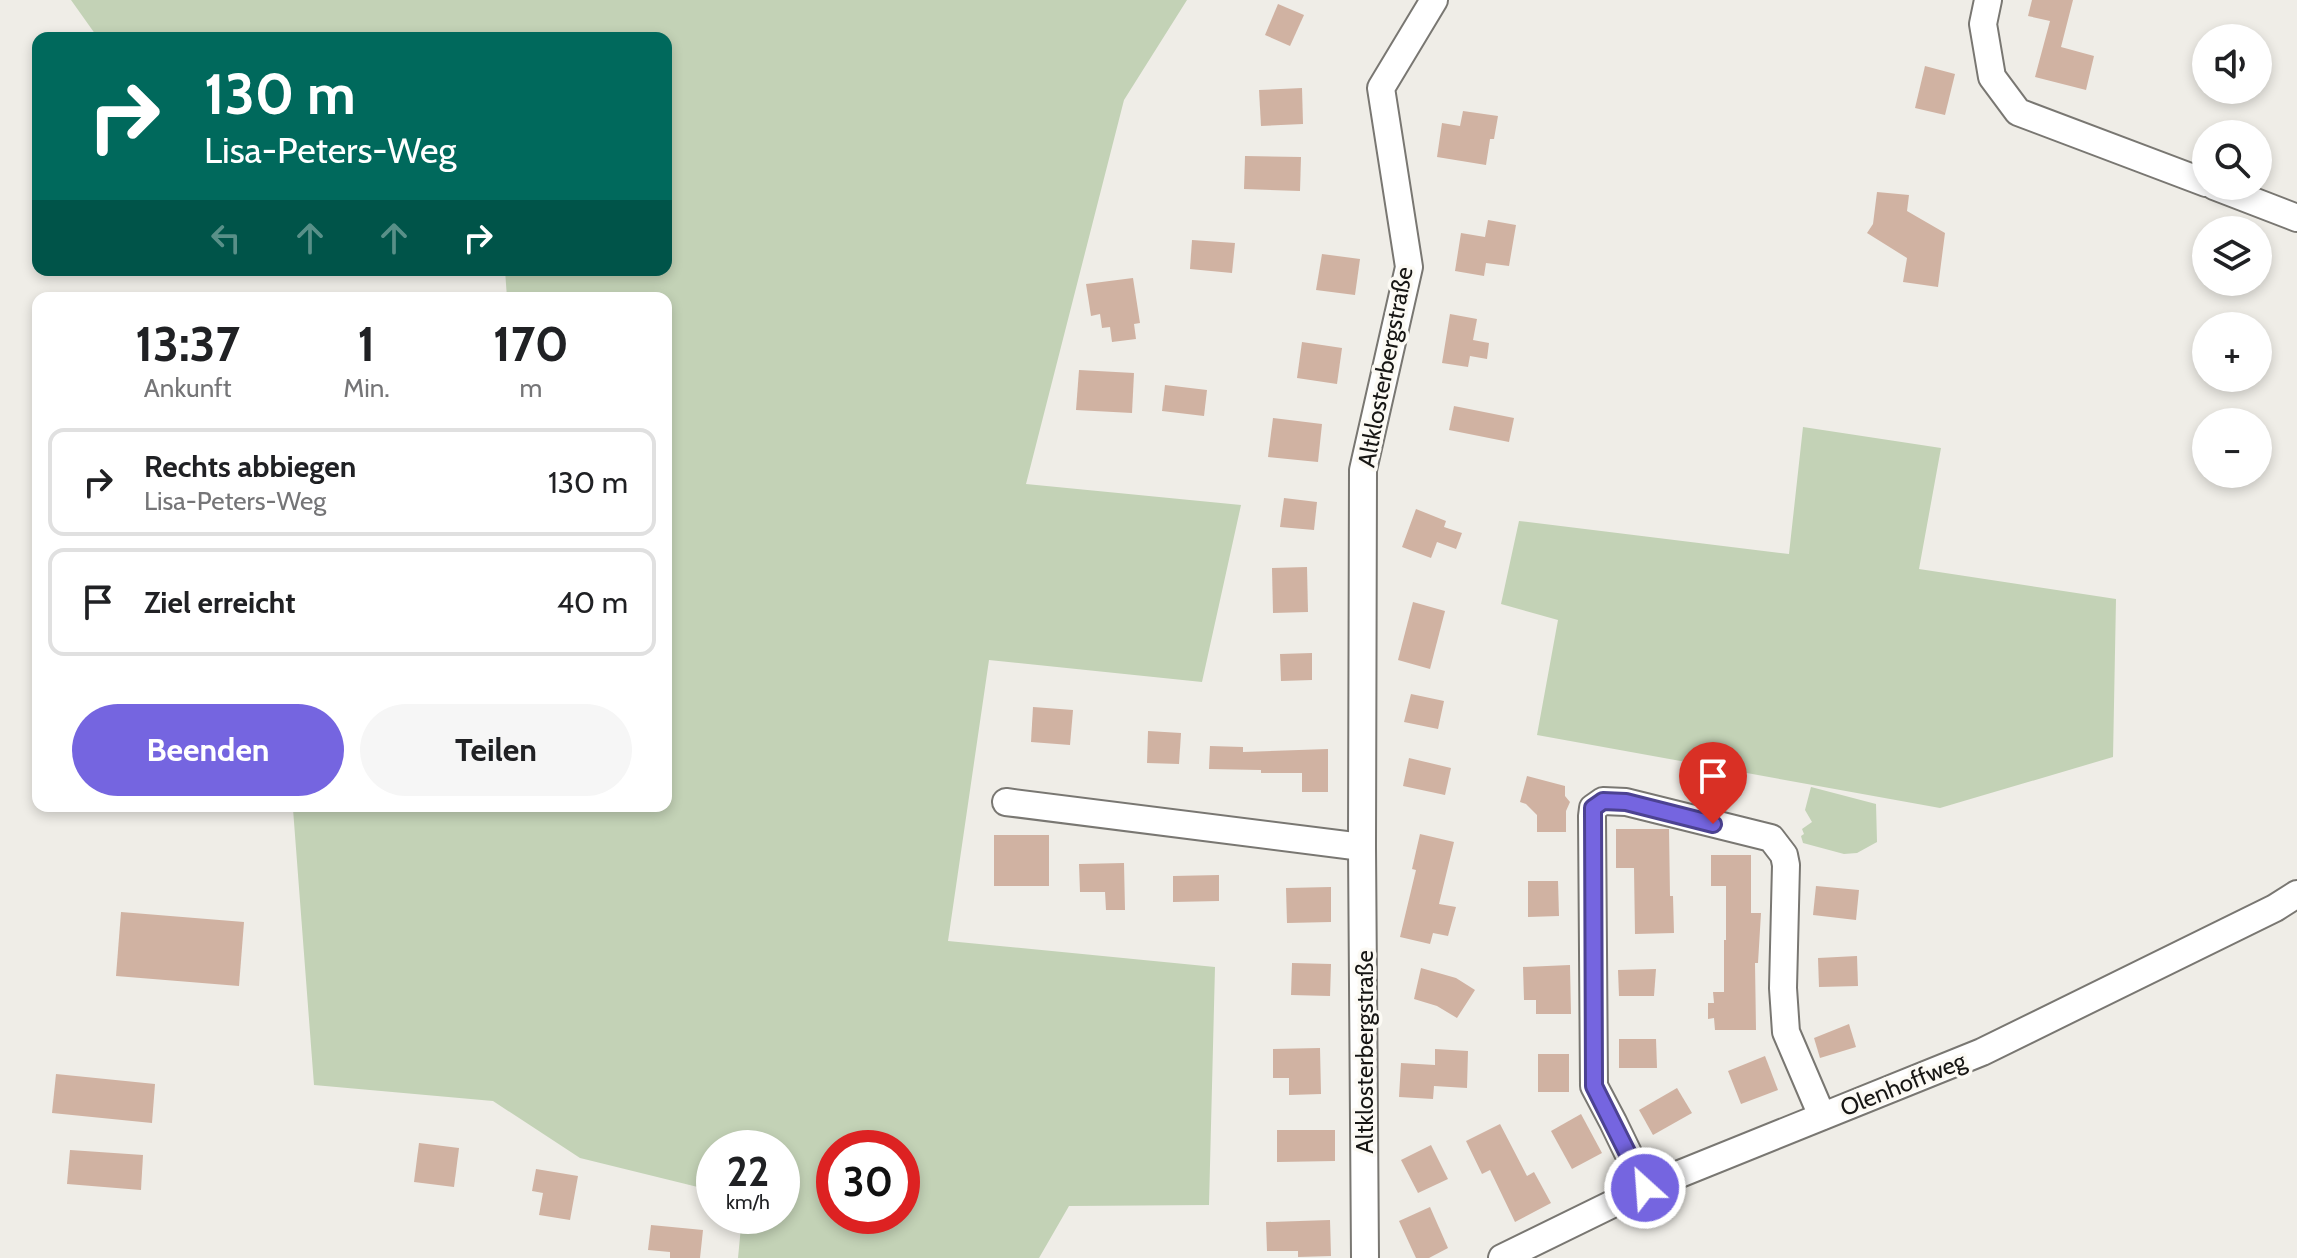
<!DOCTYPE html>
<html lang="de">
<head>
<meta charset="utf-8">
<style>
	:root { --surface:#fff; --page:#f6f6f6; --text:#202124; --muted:#757577; --line:#e0e0e0; --accent:#7565e0 }
	body { margin:0; font-family:Cabin,sans-serif; background:var(--page); color:var(--text); height:100vh; display:flex; flex-direction:column; font-size:30px; white-space:nowrap }
	* { box-sizing:border-box; margin:0 }
	p { font-size:26px; color:var(--muted) }
	.icon { flex:none; width:44px; height:44px; fill:none; stroke:currentColor; stroke-width:2; stroke-linecap:round; stroke-linejoin:round }
	.map { position:relative; flex:1; overflow:hidden }
	.drawer { position:absolute; left:32px; top:292px; width:640px; height:520px; display:flex; flex-direction:column; background:var(--surface); border-radius:16px; box-shadow:0 4px 12px #0003 }
	.drawer>* { flex:none }
	.top-card { position:absolute; left:32px; top:32px; width:640px; height:244px; border-radius:16px; box-shadow:0 4px 12px #0003; background:#00695c; color:#fff; overflow:hidden }
	.buttons { position:absolute; left:2192px; top:24px; display:grid; gap:16px }
	.buttons a { display:grid; place-items:center; width:80px; height:80px; border-radius:50%; background:var(--surface); box-shadow:0 4px 12px #0003; font-size:40px }
	.speed { position:absolute; left:696px; top:1130px; display:flex; gap:16px; font-size:40px; font-weight:700; text-align:center }
	.speed>* { display:grid; place-content:center; width:104px; height:104px; border-radius:50%; background:var(--surface); box-shadow:0 4px 12px #0003; line-height:1 }
	.speed small { font-size:20px; font-weight:400 }
	.speed .limit { border:12px solid #d22; background:#fff; color:#111 }
	.pin { position:absolute; display:grid; place-items:center; width:68px; height:68px; color:#fff; margin:-82px -34px; border-radius:50% 50% 50% 0; rotate:-45deg; box-shadow:0 0 8px #0007 }
	.pin .icon { rotate:45deg }
	.me { position:absolute; width:88px; margin:-44px; rotate:334deg; stroke-linejoin:round; filter:drop-shadow(0 0 6px #0008) }
	.turn { display:flex; align-items:center; gap:28px; height:168px; padding:0 40px; font-size:36px }
	.turn .icon { width:104px; height:104px; stroke-width:2.5 }
	.turn b { display:block; font-size:56px; line-height:68px }
	.lanes { display:flex; align-items:center; height:76px; padding:0 40px; background:#0003; justify-content:center; gap:40px; direction:ltr }
	.lanes .off { opacity:.35 }
	.eta { display:flex; justify-content:space-evenly; align-items:center; height:136px; text-align:center }
	.eta b { font-size:48px; font-weight:800; line-height:56px }
	.action { display:flex; gap:16px; margin-top:auto; padding:16px 40px }
	.action a { flex:1; height:92px; border-radius:48px; background:var(--accent); color:#fff; font-size:32px; font-weight:800; line-height:92px; text-align:center }
	.action a+a { background:var(--page); color:var(--text) }
	ul { padding:0; list-style:none }
	li { display:flex; align-items:center; gap:24px; height:108px; margin:0 16px 12px; padding:0 24px; border:4px solid var(--line); border-radius:16px }
	li div { flex:1 }
	li b { display:block; font-size:30px }
	li em { font-style:normal }
	.map>svg:first-child { display:block }
</style>
</head>
<body>
<div class="map">
<svg width="2297" height="1258" viewBox="0 0 2297 1258">
	<rect width="100%" height="100%" fill="#efede7"/>
	<!-- green -->
	<g fill="#c3d2b6" fill-rule="evenodd">
		<path d="M71,0H1187L1124,100L1026,484L1241,505L1202,682L989,660L948,941L1215,967L1209,1205L1069,1206L1039,1258H738L742,1216H782V1148H714V1191L580,1158L493,1101L314,1085L293,809L281,806H666V298H507L505,270H666V38H98ZM834,1148H902V1216H834Z"/>
		<path d="M1803,427L1941,448L1919,569L2116,599L2113,757L1940,808L1537,735L1558,620L1501,604L1519,521L1789,554Z"/>
		<path d="M1811,787L1876,804L1877,842L1857,853L1844,854L1803,843L1801,836L1804,834L1802,829L1812,822L1805,810Z"/>
	</g>
	<!-- building -->
	<g fill="#d0b2a2">
		<path d="M2032,0H2073L2061,47L2094,56L2086,90L2035,77L2050,21L2028,16Z"/>
		<path d="M1278,4L1304,15L1290,46L1265,35Z"/>
		<path d="M1925,66L1955,74L1945,115L1915,108Z"/>
		<path d="M1302,88L1303,124L1261,126L1259,90Z"/>
		<path d="M1463,111L1498,116L1494,139H1490L1486,165L1437,157L1442,123L1460,126Z"/>
		<path d="M1245,156L1301,157L1300,191L1244,189Z"/>
		<path d="M1877,192L1909,195L1907,211L1945,233L1938,287L1903,282L1907,258L1867,233L1873,224Z"/>
		<path d="M1488,220L1516,225L1509,266L1486,263L1484,276L1455,271L1461,233L1485,237Z"/>
		<path d="M1192,240L1235,243L1232,273L1190,269Z"/>
		<path d="M1322,254L1360,259L1355,295L1316,290Z"/>
		<path d="M1133,278L1140,323L1134,324L1136,339L1112,342L1110,327L1102,328L1100,314L1091,316L1086,284Z"/>
		<path d="M1450,314L1477,319L1473,340L1489,343L1487,359L1470,356L1468,367L1442,363Z"/>
		<path d="M1302,342L1342,348L1337,384L1297,378Z"/>
		<path d="M1079,370L1134,373L1132,413L1076,410Z"/>
		<path d="M1165,385L1207,390L1204,416L1162,411Z"/>
		<path d="M1454,406L1514,418L1509,442L1449,430Z"/>
		<path d="M1273,418L1322,424L1318,462L1268,457Z"/>
		<path d="M1284,498L1317,502L1314,530L1280,527Z"/>
		<path d="M1416,509L1446,521L1444,527L1462,533L1456,549L1437,542L1431,558L1402,547Z"/>
		<path d="M1307,567L1308,612L1273,613L1272,568Z"/>
		<path d="M1413,602L1445,611L1430,669L1398,660Z"/>
		<path d="M1312,653V680L1281,681L1280,654Z"/>
		<path d="M1411,694L1444,701L1438,729L1404,722Z"/>
		<path d="M1033,707L1073,710L1070,745L1031,742Z"/>
		<path d="M1148,731L1181,733L1179,764L1147,763Z"/>
		<path d="M1210,746L1243,747V752L1328,749V792H1302V773H1261V770L1209,769Z"/>
		<path d="M1409,758L1451,768L1445,795L1403,786Z"/>
		<path d="M1527,776L1565,786V796L1570,802L1566,811V832H1537V815L1526,804L1520,802Z"/>
		<path d="M1616,829H1669L1670,896H1673L1674,933L1635,934L1634,868H1616Z"/>
		<path d="M1420,834L1454,842L1439,904L1456,907L1448,936L1433,933L1430,944L1400,937L1416,870L1412,869Z"/>
		<rect x="994" y="835" width="55" height="51"/>
		<path d="M1711,855H1751V913H1761L1758,963H1755L1756,1030H1715L1714,1018L1708,1019V1003H1714L1713,992H1724V940H1726V886H1711Z"/>
		<path d="M1124,863L1125,910H1106L1105,892H1080L1079,864Z"/>
		<path d="M1219,875V901L1173,902V876Z"/>
		<path d="M1528,881H1558L1559,916L1528,917Z"/>
		<path d="M1816,886L1859,890L1856,920L1813,915Z"/>
		<path d="M1331,887V922L1287,923L1286,888Z"/>
		<path d="M121,912L244,922L239,986L116,976Z"/>
		<path d="M1857,956L1858,986L1819,987L1818,958Z"/>
		<path d="M1292,963L1331,964L1330,996L1291,995Z"/>
		<path d="M1570,965L1571,1014H1536V1000H1524L1523,967Z"/>
		<path d="M1421,968L1456,978L1475,990L1457,1018L1437,1006L1414,999Z"/>
		<path d="M1656,969L1654,996H1619L1618,970Z"/>
		<path d="M1849,1024L1856,1047L1820,1058L1814,1038Z"/>
		<path d="M1619,1039H1656L1657,1068H1619Z"/>
		<path d="M1320,1048L1321,1094L1289,1095V1078H1273V1049Z"/>
		<path d="M1435,1049L1468,1051L1467,1088L1434,1086L1433,1099L1399,1097L1401,1063L1435,1065Z"/>
		<rect x="1538" y="1054" width="31" height="38"/>
		<path d="M1765,1056L1778,1090L1741,1104L1728,1071Z"/>
		<path d="M56,1074L155,1084L152,1123L52,1113Z"/>
		<path d="M1677,1088L1692,1113L1653,1135L1639,1110Z"/>
		<path d="M1581,1114L1602,1153L1572,1169L1551,1131Z"/>
		<path d="M1500,1124L1527,1176L1534,1172L1551,1203L1515,1222L1490,1170L1482,1174L1466,1141Z"/>
		<path d="M1277,1130H1335V1161L1277,1162Z"/>
		<path d="M419,1143L459,1148L454,1187L414,1182Z"/>
		<path d="M1431,1145L1448,1179L1418,1193L1401,1160Z"/>
		<path d="M70,1150L143,1155L141,1190L67,1184Z"/>
		<path d="M536,1169L578,1176L570,1220L539,1215L543,1193L532,1191Z"/>
		<path d="M1430,1207L1448,1248L1429,1258H1416L1399,1221Z"/>
		<path d="M1330,1220L1331,1256L1298,1257V1251H1267L1266,1222Z"/>
		<path d="M651,1225L703,1230L700,1258H670V1252L648,1250Z"/>
	</g>
	<g fill="none" stroke-linecap="round" stroke-linejoin="round">
		<defs>
			<g id="minor">
				<path d="M1988,0L1983,24L1992,77L2018,112L2206,183"/>
				<path d="M2214,186L2297,218"/>
				<path d="M1006,802L1362,847"/>
				<path d="M1645,1188L1613,1122L1594,1086L1592,816L1593,808L1603,801L1626,802L1771,838L1784,855L1786,865L1783,988L1786,1032L1822,1116"/>
				<path d="M1365,1258L1362,847L1363,470L1409,267L1381,88L1434,0"/>
				<path d="M1502,1258L1645,1188L1982,1052L2275,908L2297,894"/>
			</g>
		</defs>
		<!-- minor casing -->
		<use href="#minor" stroke="#797772" stroke-width="30"/>
		<!-- minor -->
		<use href="#minor" stroke="#fff" stroke-width="26"/>
	</g>
	<g fill="none" stroke-linecap="round" stroke-linejoin="round">
		<defs>
			<path id="route" d="M1645,1188L1594,1086L1593,808L1603,801L1626,802L1713,824"/>
		</defs>
		<!-- route casing -->
		<use href="#route" stroke="#4c4292" stroke-width="20"/>
		<!-- route -->
		<use href="#route" stroke="#7565e0" stroke-width="14"/>
	</g>
	<g text-anchor="middle" dominant-baseline="central" stroke-width="7" stroke-linejoin="round" paint-order="stroke">
		<!-- street labels -->
		<g font-size="24" fill="#171614" stroke="#fcfaf4">
			<text transform="translate(1385 367) rotate(-79)">Altklosterbergstraße</text>
			<text transform="translate(1364 1052) rotate(-90)">Altklosterbergstraße</text>
			<text transform="translate(1903 1084) rotate(-22)">Olenhoffweg</text>
		</g>
	</g>
</svg>
<div class="buttons">
<a><svg class="icon" aria-label="sound" viewBox="0 0 24 24"><path d="M4 9h4l5-4v14l-5-4H4zM17 9q2 3 0 6"/></svg></a>
<a><svg class="icon" aria-label="search" viewBox="0 0 24 24"><circle cx="10" cy="10" r="6"/><path d="M15 15l6 6"/></svg></a>
<a><svg class="icon" aria-label="layers" viewBox="0 0 24 24"><path d="M12 4l9 5-9 5-9-5zM3 14l9 5 9-5"/></svg></a>
<a>+</a>
<a>−</a>
</div>
<div class="speed"><div>22<small>km/h</small></div><div class="limit">30</div></div>
<div class="pin" style="left:1713px;top:824px;background:#d93025"><svg class="icon" aria-label="arrive" viewBox="0 0 24 24"><path d="M6 21V4h12l-3 4 3 4H6"/></svg></div>
<svg class="me" style="left:1645px;top:1188px" viewBox="-20 -20 40 40"><circle r="17" fill="#7565e0" stroke="#fff" stroke-width="3"/><path d="M0-11L8 9 0 5-8 9z" fill="#fff"/></svg>
<div class="top-card">
<div class="turn"><svg class="icon" aria-label="right" viewBox="0 0 24 24"><path d="M7 20v-9h11M14 6l5 5-5 5"/></svg><div><b>130 m</b>Lisa-Peters-Weg</div></div>
<div class="lanes"><svg class="icon off" aria-label="left" viewBox="0 0 24 24"><path d="M17 20v-9H6M10 6l-5 5 5 5"/></svg><svg class="icon off" aria-label="ahead" viewBox="0 0 24 24"><path d="M12 20V5M6 11l6-6 6 6"/></svg><svg class="icon off" aria-label="ahead" viewBox="0 0 24 24"><path d="M12 20V5M6 11l6-6 6 6"/></svg><svg class="icon" aria-label="right" viewBox="0 0 24 24"><path d="M7 20v-9h11M14 6l5 5-5 5"/></svg></div>
</div>
<section class="drawer">
<div class="eta">
<div><b>13:37</b><p>Ankunft</p></div>
<div><b>1</b><p>Min.</p></div>
<div><b>170</b><p>m</p></div>
</div>
<ul>
<li><svg class="icon" aria-label="right" viewBox="0 0 24 24"><path d="M7 20v-9h11M14 6l5 5-5 5"/></svg><div><b>Rechts abbiegen</b><p>Lisa-Peters-Weg</p></div><em>130 m</em></li>
<li><svg class="icon" aria-label="arrive" viewBox="0 0 24 24"><path d="M6 21V4h12l-3 4 3 4H6"/></svg><div><b>Ziel erreicht</b></div><em>40 m</em></li>
</ul>
<div class="action"><a>Beenden</a><a>Teilen</a></div>
</section>
</div>
</body>
</html>
